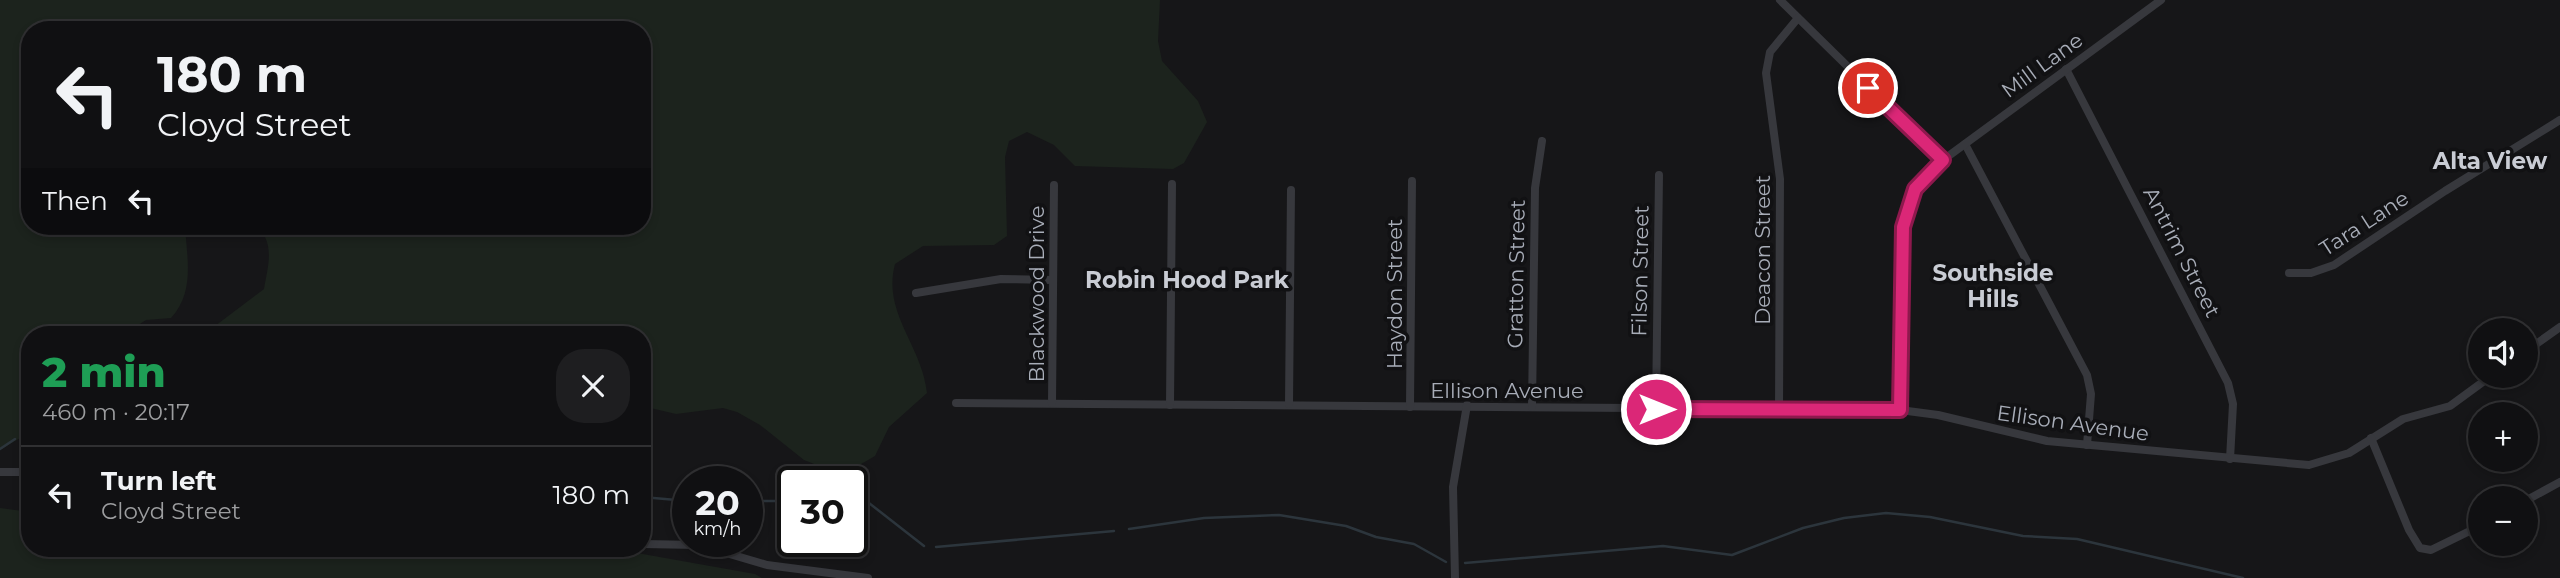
<!DOCTYPE html>
<html lang="en">
<head>
<meta charset="utf-8">
<style>
	:root { --surface:#101012; --page:#1e1e20; --text:#f1f3f6; --muted:#9c9d9f; --line:#303032 }
	body { margin:0; font-family:Montserrat,sans-serif; background:var(--page); color:var(--text); height:100vh; display:flex; flex-direction:column; font-size:26px; white-space:nowrap }
	* { box-sizing:border-box; margin:0 }
	p { font-size:23px; color:var(--muted) }
	.icon { flex:none; width:38px; height:38px; fill:none; stroke:currentColor; stroke-width:2; stroke-linecap:round; stroke-linejoin:round }
	.map { position:relative; flex:1; overflow:hidden }
	.details { position:absolute; left:21px; top:326px; width:630px; height:231px; display:flex; flex-direction:column; background:var(--surface); border-radius:28px; box-shadow:0 4px 10px #0003,0 0 0 2px var(--line) }
	.details>* { flex:none }
	.hud { position:absolute; left:21px; top:21px; width:630px; height:214px; border-radius:28px; box-shadow:0 4px 10px #0003,0 0 0 2px var(--line); background:#101012; color:var(--text); overflow:hidden }
	.fabs { position:absolute; left:2468px; top:318px; display:grid; gap:14px }
	.fabs a { display:grid; place-items:center; width:70px; height:70px; border-radius:50%; background:var(--surface); box-shadow:0 4px 10px #0003,0 0 0 2px var(--line); font-size:35px }
	.speed { position:absolute; left:672px; top:466px; display:flex; gap:14px; font-size:35px; font-weight:700; text-align:center }
	.speed>* { display:grid; place-content:center; width:91px; height:91px; border-radius:50%; background:var(--surface); box-shadow:0 4px 10px #0003,0 0 0 2px var(--line); line-height:1 }
	.speed small { font-size:18px; font-weight:400 }
	.speed .limit { border:4px solid #111; border-radius:10px; background:#fff; color:#111 }
	.pin { position:absolute; display:grid; place-items:center; width:60px; height:60px; color:#fff; margin:-30px; border:4px solid #fff; border-radius:50%; box-shadow:0 2px 7px #0007 }
	.me { position:absolute; width:77px; margin:-38px; rotate:90deg; stroke-linejoin:round; filter:drop-shadow(0 0 5px #0008) }
	.turn { display:flex; align-items:center; gap:24px; height:147px; padding:0 21px; font-size:32px }
	.turn .icon { width:91px; height:91px; stroke-width:2.5 }
	.turn b { display:block; font-size:49px; line-height:60px }
	.then { display:flex; align-items:center; height:66px; padding:0 21px; background:#0003; gap:14px; font-size:26px }
	.round { display:grid; place-items:center; flex:none; width:74px; height:74px; border-radius:28px; background:var(--page) }
	.summary { display:flex; align-items:center; justify-content:space-between; height:119px; padding:0 21px }
	h1 { font-size:42px; font-weight:800; line-height:52px; color:#1e9e55 }
	ul { padding:0; list-style:none }
	li { display:flex; align-items:center; gap:21px; height:98px; padding:0 21px; border-top:2px solid var(--line) }
	li div { flex:1 }
	li b { display:block; font-size:26px }
	li em { font-style:normal }
	.map>svg:first-child { display:block }
</style>
</head>
<body>
<div class="map">
<svg width="2560" height="578" viewBox="0 0 2560 578">
	<rect width="100%" height="100%" fill="#161618"/>
	<!-- green -->
	<g fill="#1c231d">
		<path d="M0,0H1160L1158,41L1162,61L1198,101L1207,122L1184,163L1173,169L1075,166L1054,145L1027,132L1009,141L1005,157L1007,236L994,245L923,246L895,264C882,313 922,345 927,393L889,427L875,456L842,475L804,460L760,425L737,412L723,408L676,414L642,406V334H403L383,326L358,334H214L215,326L264,289C268,265 275,246 258,226H642V30H30V226H185C187,258 195,292 171,318L146,320L124,334H30V432L0,450Z"/>
		<path d="M0,508L30,512V548H609L755,574L762,578H0Z"/>
	</g>
	<g fill="none" stroke-linecap="round" stroke-linejoin="round">
		<!-- stream -->
		<g stroke="#2c353c" stroke-width="2.5">
			<path d="M21,425L30,420"/>
			<path d="M0,449L15,439"/>
			<path d="M642,497L688,501"/>
			<path d="M852,497L860,496L924,546"/>
			<path d="M747,501H793"/>
			<path d="M1129,529L1204,518L1279,515L1346,526L1376,537L1414,544L1446,562"/>
			<path d="M936,547L1114,531"/>
			<path d="M1465,563L1663,546L1732,555L1803,528L1844,518L1886,513L1930,517L2023,536L2077,539L2243,578"/>
		</g>
		<!-- minor -->
		<g stroke="#37383d" stroke-width="8">
			<path d="M1780,0L1943,160"/>
			<path d="M2066,69L2228,383L2233,404L2230,459"/>
			<path d="M1965,144L2087,375L2091,394L2087,445"/>
			<path d="M2289,273H2311L2334,265L2445,191L2560,120"/>
			<path d="M916,293L1001,279L1053,280"/>
			<path d="M2525,352L2560,327"/>
			<path d="M956,403L1900,410L1938,415L2047,441L2309,465L2349,453L2403,419L2450,406L2491,376"/>
			<path d="M1052,403L1054,185"/>
			<path d="M1289,404L1291,190"/>
			<path d="M1170,405L1172,184"/>
			<path d="M1410,407L1412,181"/>
			<path d="M1532,407L1535,188L1542,141"/>
			<path d="M1656,409L1659,175"/>
			<path d="M1779,410L1780,179L1766,73L1770,52L1798,18"/>
			<path d="M1900,410L1903,227L1915,189L1943,160L2161,0"/>
			<path d="M2371,438L2409,530L2420,548L2431,550L2480,526"/>
			<path d="M0,472H30"/>
			<path d="M2525,501L2560,482"/>
			<path d="M642,544L699,545L767,565L868,578"/>
			<path d="M1455,578L1453,487L1467,405"/>
		</g>
	</g>
	<g fill="none" stroke-linecap="round" stroke-linejoin="round">
		<defs>
			<path id="route" d="M1656,409L1900,410L1903,227L1915,189L1943,160L1868,88"/>
		</defs>
		<!-- route casing -->
		<use href="#route" stroke="#8e194d" stroke-width="18"/>
		<!-- route -->
		<use href="#route" stroke="#db2777" stroke-width="12"/>
	</g>
	<g text-anchor="middle" dominant-baseline="central" stroke-width="7" stroke-linejoin="round" paint-order="stroke">
		<!-- street labels -->
		<g font-size="21" fill="#a8adb8" stroke="#111113">
			<text transform="translate(2042 65) rotate(-36)">Mill Lane</text>
			<text transform="translate(2364 223) rotate(-33)">Tara Lane</text>
			<text transform="translate(1762 250) rotate(-90)">Deacon Street</text>
			<text transform="translate(2182 252) rotate(63)">Antrim Street</text>
			<text transform="translate(1640 271) rotate(-89)">Filson Street</text>
			<text transform="translate(1516 274) rotate(-89)">Gratton Street</text>
			<text transform="translate(1036 294) rotate(-90)">Blackwood Drive</text>
			<text transform="translate(1394 294) rotate(-90)">Haydon Street</text>
			<text x="1507" y="390">Ellison Avenue</text>
			<text transform="translate(2073 423) rotate(8)">Ellison Avenue</text>
		</g>
		<!-- neighbourhood labels -->
		<g font-size="23" font-weight="bold" fill="#c9ccd4" stroke="#111113">
			<text x="2490" y="161">Alta View</text>
			<text x="1993" y="273">Southside<tspan x="1993" dy="26">Hills</tspan></text>
			<text x="1187" y="280">Robin Hood Park</text>
		</g>
	</g>
</svg>
<div class="fabs">
<a><svg class="icon" aria-label="sound" viewBox="0 0 24 24"><path d="M4 9h4l5-4v14l-5-4H4zM17 9q2 3 0 6"/></svg></a>
<a>+</a>
<a>−</a>
</div>
<div class="speed"><div>20<small>km/h</small></div><div class="limit">30</div></div>
<div class="pin" style="left:1868px;top:88px;background:#d93025"><svg class="icon" aria-label="arrive" viewBox="0 0 24 24"><path d="M6 21V4h12l-3 4 3 4H6"/></svg></div>
<svg class="me" style="left:1656px;top:409px" viewBox="-20 -20 40 40"><circle r="17" fill="#db2777" stroke="#fff" stroke-width="3"/><path d="M0-11L8 9 0 5-8 9z" fill="#fff"/></svg>
<div class="hud">
<div class="turn"><svg class="icon" aria-label="left" viewBox="0 0 24 24"><path d="M17 20v-9H6M10 6l-5 5 5 5"/></svg><div><b>180 m</b>Cloyd Street</div></div>
<div class="then">Then<svg class="icon" aria-label="left" viewBox="0 0 24 24"><path d="M17 20v-9H6M10 6l-5 5 5 5"/></svg></div>
</div>
<section class="details">
<div class="summary"><div><h1>2 min</h1><p>460 m · 20:17</p></div><a class="round"><svg class="icon" aria-label="close" viewBox="0 0 24 24"><path d="M6 6l12 12M18 6L6 18"/></svg></a></div>
<ul>
<li><svg class="icon" aria-label="left" viewBox="0 0 24 24"><path d="M17 20v-9H6M10 6l-5 5 5 5"/></svg><div><b>Turn left</b><p>Cloyd Street</p></div><em>180 m</em></li>
</ul>
</section>
</div>
</body>
</html>
